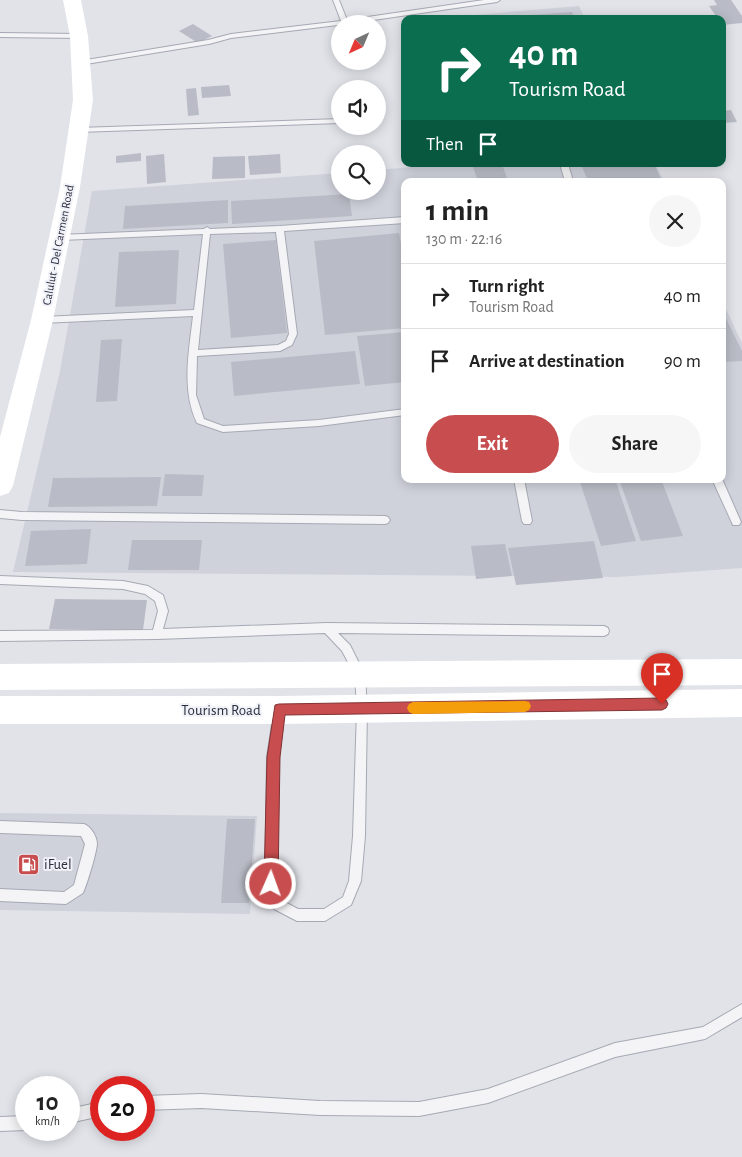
<!DOCTYPE html>
<html lang="en">
<head>
<meta charset="utf-8">
<style>
	:root { --surface:#fff; --page:#f6f6f6; --text:#222; --muted:#767676; --line:#e0e0e0; --accent:#c74d4e }
	body { margin:0; font-family:"Alegreya Sans",sans-serif; background:var(--page); color:var(--text); height:100vh; display:flex; flex-direction:column; font-size:19px; white-space:nowrap }
	* { box-sizing:border-box; margin:0 }
	p { font-size:16px; color:var(--muted) }
	.icon { flex:none; width:28px; height:28px; fill:none; stroke:currentColor; stroke-width:2; stroke-linecap:round; stroke-linejoin:round }
	.map { position:relative; flex:1; overflow:hidden }
	.drawer { position:absolute; left:401px; top:178px; width:325px; height:305px; display:flex; flex-direction:column; background:var(--surface); border-radius:10px; box-shadow:0 2px 12px #0003 }
	.drawer>* { flex:none }
	.banner { position:absolute; left:401px; top:15px; width:325px; height:152px; border-radius:10px; box-shadow:0 2px 12px #0003; background:#0b6e4f; color:#fff; overflow:hidden }
	.needle { width:32px; rotate:224deg }
	.tools { position:absolute; left:331px; top:15px; display:grid; gap:10px }
	.tools a { display:grid; place-items:center; width:55px; height:55px; border-radius:50%; background:var(--surface); box-shadow:0 2px 12px #0003; font-size:25px }
	.speed { position:absolute; left:15px; top:1076px; display:flex; gap:10px; font-size:25px; font-weight:700; text-align:center }
	.speed>* { display:grid; place-content:center; width:65px; height:65px; border-radius:50%; background:var(--surface); box-shadow:0 2px 12px #0003; line-height:1 }
	.speed small { font-size:12px; font-weight:400 }
	.speed .limit { border:8px solid #d22; background:#fff; color:#111 }
	.pin { position:absolute; display:grid; place-items:center; width:42px; height:42px; color:#fff; margin:-51px -21px; border-radius:50% 50% 50% 0; rotate:-45deg; box-shadow:0 0 5px #0007 }
	.pin .icon { rotate:45deg }
	.me { position:absolute; width:55px; margin:-28px; rotate:2deg; stroke-linejoin:round; filter:drop-shadow(0 0 4px #0008) }
	.turn { display:flex; align-items:center; gap:18px; height:105px; padding:0 25px; font-size:22px }
	.turn .icon { width:65px; height:65px; stroke-width:2.5 }
	.turn b { display:block; font-size:35px; line-height:42px }
	.then { display:flex; align-items:center; height:48px; padding:0 25px; background:#0003; gap:10px; font-size:19px }
	.round { display:grid; place-items:center; flex:none; width:52px; height:52px; border-radius:26px; background:var(--page) }
	.overview { display:flex; align-items:center; justify-content:space-between; height:85px; padding:0 25px }
	h1 { font-size:30px; font-weight:700; line-height:38px }
	.primary-button { display:flex; gap:10px; margin-top:auto; padding:10px 25px }
	.primary-button a { flex:1; height:58px; border-radius:30px; background:var(--accent); color:#fff; font-size:20px; font-weight:700; line-height:58px; text-align:center }
	.primary-button a+a { background:var(--page); color:var(--text) }
	ul { padding:0; list-style:none }
	li { display:flex; align-items:center; gap:15px; height:65px; padding:0 25px; border-top:1px solid var(--line) }
	li div { flex:1 }
	li b { display:block; font-size:19px }
	li em { font-style:normal }
	.map>svg:first-child { display:block }
</style>
</head>
<body>
<div class="map">
<svg width="742" height="1157" viewBox="0 0 742 1157">
	<rect width="100%" height="100%" fill="#e1e3e9"/>
	<!-- built -->
	<g fill="#cfd2db">
		<path d="M579,6L585,19H427Z"/>
		<path d="M447,164H655L664,181H405V479H722L723,303L742,343V568L618,577L13,572L60,371L92,191L340,173V191H378V170Z"/>
		<path d="M0,813L257,816L250,914L0,910Z"/>
	</g>
	<!-- building -->
	<g fill="#b9bcc6">
		<path d="M714,0H731L742,16V23L722,25V19H718L709,6L717,5Z"/>
		<path d="M572,12L575,19H504V17Z"/>
		<path d="M193,24L212,36L198,43L179,31Z"/>
		<path d="M229,85L231,96L202,98L201,87Z"/>
		<path d="M196,88L199,115L188,116L186,89Z"/>
		<path d="M731,110L737,122L722,123V111Z"/>
		<path d="M141,153V161L116,163V156Z"/>
		<path d="M164,154L166,182L147,184L146,156Z"/>
		<path d="M280,154L281,173L250,175L248,156Z"/>
		<path d="M245,156V178L212,179L213,157Z"/>
		<path d="M472,164H502L508,181H478Z"/>
		<path d="M620,164H654L662,181H588L582,167Z"/>
		<path d="M349,194L352,216L232,224L231,201Z"/>
		<path d="M228,200V223L123,229L125,206Z"/>
		<path d="M399,233L405,265V328L325,335L314,241Z"/>
		<path d="M276,240L287,333L231,338L223,244Z"/>
		<path d="M179,250L176,304L115,307L119,252Z"/>
		<path d="M722,310L742,351V361L722,362Z"/>
		<path d="M405,332V382L365,386L357,336Z"/>
		<path d="M122,339L117,401L96,402L101,340Z"/>
		<path d="M355,351L360,384L234,396L231,362Z"/>
		<path d="M165,474L204,475L202,496H162Z"/>
		<path d="M161,477L157,506L48,507L53,478Z"/>
		<path d="M579,479H615L636,541L601,546Z"/>
		<path d="M619,479H661L683,536L641,541Z"/>
		<path d="M91,529L87,564L25,566L31,531Z"/>
		<path d="M132,540H202L199,570H128Z"/>
		<path d="M594,541L603,578L516,585L508,548Z"/>
		<path d="M505,544L512,576L476,579L471,546Z"/>
		<path d="M55,599L147,600L143,630L49,629Z"/>
		<path d="M227,819H255L249,903H221Z"/>
	</g>
	<g fill="none" stroke-linecap="round" stroke-linejoin="round">
		<defs>
			<g id="service">
				<path d="M333,0H339L347,20L484,0H500L497,2L346,24L231,38L209,44L80,65L77,63L80,61L208,40L231,34L341,21Z"/>
				<path d="M0,33L79,34L82,36L79,38L0,37Z"/>
				<path d="M340,119V123L78,132L74,130L78,128Z"/>
				<path d="M560,164H568L573,181H565Z"/>
				<path d="M405,217V223L284,231L297,334L292,345L280,351L197,356L196,395L204,419L223,426L319,420L405,409V415L319,426L223,432L197,423C181,390 189,351 193,316L42,323L38,320L42,317L194,310L203,234L61,240L57,237L58,235L204,229L207,227L210,229L280,226ZM276,232L289,334L286,341L278,345L198,350L210,234Z"/>
				<path d="M514,479H524L532,521L530,524H524L522,521Z"/>
				<path d="M712,479H722L741,522L739,525H733Z"/>
				<path d="M0,510L22,512L385,516L388,517L390,520L388,523L385,524L22,520L0,518Z"/>
				<path d="M0,576L123,581L148,586L163,595L164,598L168,611L163,629L327,623L604,626L608,628L609,631L608,634L604,636L338,633L350,645L365,675L367,709L365,836L361,881L351,905L325,921H297L274,909L265,884L267,757L274,711L275,707L279,706L283,707L284,711L279,757L277,884L283,901L298,909H324L343,897L349,881L353,836L357,709L355,675L342,651L325,633L157,639L0,641V631L153,630L158,611L155,601L145,594L123,589L0,584Z"/>
				<path d="M0,821L84,824C91,827 96,835 97,843C97,852 87,884 83,893L66,904L0,901V889L64,892L74,885L85,844L81,836L0,833Z"/>
				<path d="M742,1004V1017L705,1039L615,1057L488,1103L419,1116L320,1115L201,1108L144,1110V1096L201,1094L320,1101L419,1102L488,1089L615,1043L703,1027Z"/>
				<path d="M101,1102V1116L69,1123V1109Z"/>
				<path d="M26,1116V1130L0,1131V1117Z"/>
			</g>
		</defs>
		<!-- service casing -->
		<use href="#service" stroke="#a6a9b3" stroke-width="2"/>
		<!-- service -->
		<use href="#service" fill="#f4f4f7" fill-rule="evenodd"/>
		<!-- secondary -->
		<g fill="#fff" fill-rule="evenodd">
			<path d="M63,0H81L88,36L93,100L80,187L53,320L13,486L9,493L0,496V437L31,320L60,187L73,100L70,36Z"/>
			<path d="M742,659V685L0,690V664Z"/>
			<path d="M742,689V717L279,724H0V696H279Z"/>
		</g>
	</g>
	<!-- route -->
	<path fill="#c74d4e" stroke="#813233" d="M662,698L666,700L668,704L666,708L662,710L285,715L280,757L278,884L276,889L271,891L266,889L264,884L267,757L275,705L279,704Z"/>
	<!-- slow -->
	<path fill="#f59e0b" d="M525,701L529,702L531,706L529,710L525,712L413,714L409,712L407,708L409,704L413,702Z"/>
	<!-- icons -->
	<defs>
		<symbol id="fuel-square" viewBox="-11 -11 22 22"><rect x="-9" y="-9" width="18" height="18" rx="4" fill="#c74d4e" stroke="#f1f2f7"/><path d="M-5.5-6h7V0h2V4h1.3V-2.5L3-4.5l.8-.8L6-3V5H2.5V1h-1V6h-7ZM-4.2-4.7v3.2H.2V-4.7Z" fill="#fff"/></symbol>
	</defs>
	<g fill-rule="evenodd">
		<use href="#fuel-square" x="16" y="852" width="25" height="25"/>
	</g>
	<g text-anchor="middle" dominant-baseline="central" stroke-width="4" stroke-linejoin="round" paint-order="stroke">
		<!-- far-street labels -->
		<g font-size="12" fill="#2a2f40" stroke="#f1f2f7">
			<text transform="translate(58 245) rotate(-79)">Calulut - Del Carmen Road</text>
		</g>
		<!-- street labels -->
		<g font-size="15" fill="#2a2f40" stroke="#f1f2f7">
			<text x="221" y="710">Tourism Road</text>
		</g>
		<!-- poi labels -->
		<g font-size="15" fill="#2a2f40" stroke="#f1f2f7" text-anchor="start">
			<text x="44" y="864">iFuel</text>
		</g>
	</g>
</svg>
<div class="tools">
<a><svg class="needle" viewBox="-14 -14 28 28"><path d="M0-13l5 13h-10z" fill="#e53935"/><path d="M0 13l5-13h-10z" fill="#767676"/></svg></a>
<a><svg class="icon" aria-label="sound" viewBox="0 0 24 24"><path d="M4 9h4l5-4v14l-5-4H4zM17 9q2 3 0 6"/></svg></a>
<a><svg class="icon" aria-label="search" viewBox="0 0 24 24"><circle cx="10" cy="10" r="6"/><path d="M15 15l6 6"/></svg></a>
</div>
<div class="speed"><div>10<small>km/h</small></div><div class="limit">20</div></div>
<div class="pin" style="left:662px;top:704px;background:#d93025"><svg class="icon" aria-label="arrive" viewBox="0 0 24 24"><path d="M6 21V4h12l-3 4 3 4H6"/></svg></div>
<svg class="me" style="left:271px;top:884px" viewBox="-20 -20 40 40"><circle r="17" fill="#c74d4e" stroke="#fff" stroke-width="3"/><path d="M0-11L8 9 0 5-8 9z" fill="#fff"/></svg>
<div class="banner">
<div class="turn"><svg class="icon" aria-label="right" viewBox="0 0 24 24"><path d="M7 20v-9h11M14 6l5 5-5 5"/></svg><div><b>40 m</b>Tourism Road</div></div>
<div class="then">Then<svg class="icon" aria-label="arrive" viewBox="0 0 24 24"><path d="M6 21V4h12l-3 4 3 4H6"/></svg></div>
</div>
<section class="drawer">
<div class="overview"><div><h1>1 min</h1><p>130 m · 22:16</p></div><a class="round"><svg class="icon" aria-label="close" viewBox="0 0 24 24"><path d="M6 6l12 12M18 6L6 18"/></svg></a></div>
<ul>
<li><svg class="icon" aria-label="right" viewBox="0 0 24 24"><path d="M7 20v-9h11M14 6l5 5-5 5"/></svg><div><b>Turn right</b><p>Tourism Road</p></div><em>40 m</em></li>
<li><svg class="icon" aria-label="arrive" viewBox="0 0 24 24"><path d="M6 21V4h12l-3 4 3 4H6"/></svg><div><b>Arrive at destination</b></div><em>90 m</em></li>
</ul>
<div class="primary-button"><a>Exit</a><a>Share</a></div>
</section>
</div>
</body>
</html>
